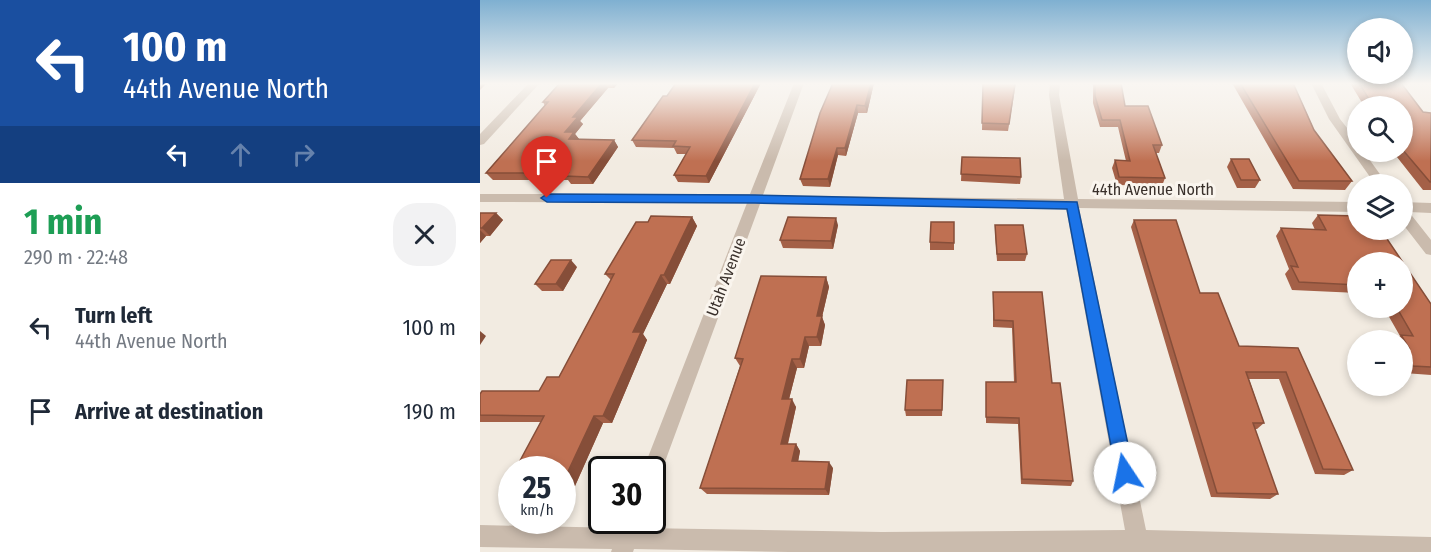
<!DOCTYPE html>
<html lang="en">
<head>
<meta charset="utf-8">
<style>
	:root { --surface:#fff; --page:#f2f2f3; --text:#1f2937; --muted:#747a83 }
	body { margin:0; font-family:"Fira Sans Condensed",sans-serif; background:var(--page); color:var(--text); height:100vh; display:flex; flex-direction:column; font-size:22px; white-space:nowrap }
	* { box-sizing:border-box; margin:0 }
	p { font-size:20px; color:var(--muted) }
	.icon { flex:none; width:33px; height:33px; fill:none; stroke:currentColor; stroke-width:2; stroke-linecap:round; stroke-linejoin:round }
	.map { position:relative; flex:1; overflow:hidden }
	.side { display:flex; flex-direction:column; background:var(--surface); width:480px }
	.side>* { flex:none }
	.hud { background:#1a4fa0; color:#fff; overflow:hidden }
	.controls { position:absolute; left:867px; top:18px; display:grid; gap:12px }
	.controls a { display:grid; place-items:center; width:66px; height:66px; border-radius:50%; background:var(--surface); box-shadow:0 3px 9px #0003; font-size:30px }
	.speed { position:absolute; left:18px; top:456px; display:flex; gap:12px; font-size:30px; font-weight:700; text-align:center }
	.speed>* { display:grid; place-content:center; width:78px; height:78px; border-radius:50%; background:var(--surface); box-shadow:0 3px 9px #0003; line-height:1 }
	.speed small { font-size:15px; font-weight:400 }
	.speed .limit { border:3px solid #111; border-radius:9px; background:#fff; color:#111 }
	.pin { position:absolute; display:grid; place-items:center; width:51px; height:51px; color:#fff; margin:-62px -26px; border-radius:50% 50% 50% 0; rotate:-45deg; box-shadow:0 0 6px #0007 }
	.pin .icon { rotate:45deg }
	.me { position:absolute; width:66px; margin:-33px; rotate:349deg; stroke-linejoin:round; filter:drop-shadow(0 0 4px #0008) }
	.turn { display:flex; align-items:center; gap:21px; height:126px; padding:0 24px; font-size:27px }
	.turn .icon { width:78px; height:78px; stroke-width:2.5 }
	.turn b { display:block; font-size:42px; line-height:51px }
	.lanes { display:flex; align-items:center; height:57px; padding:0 24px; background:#0003; justify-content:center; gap:30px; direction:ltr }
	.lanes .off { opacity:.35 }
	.round { display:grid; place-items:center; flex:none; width:63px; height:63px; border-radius:24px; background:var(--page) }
	.headline { display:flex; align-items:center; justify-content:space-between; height:102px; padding:0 24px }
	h1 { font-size:36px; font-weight:700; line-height:45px; color:#1e9e55 }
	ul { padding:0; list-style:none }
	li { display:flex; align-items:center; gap:18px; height:84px; padding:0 24px }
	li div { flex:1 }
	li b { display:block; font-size:22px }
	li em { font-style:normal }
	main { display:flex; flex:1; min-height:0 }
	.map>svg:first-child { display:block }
</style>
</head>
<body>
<main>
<section class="side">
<div class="hud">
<div class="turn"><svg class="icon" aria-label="left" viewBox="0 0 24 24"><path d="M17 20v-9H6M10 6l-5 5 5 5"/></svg><div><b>100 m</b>44th Avenue North</div></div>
<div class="lanes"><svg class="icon" aria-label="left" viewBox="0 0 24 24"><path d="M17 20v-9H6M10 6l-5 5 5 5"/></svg><svg class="icon off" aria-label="ahead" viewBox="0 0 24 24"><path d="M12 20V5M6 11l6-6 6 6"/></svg><svg class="icon off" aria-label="right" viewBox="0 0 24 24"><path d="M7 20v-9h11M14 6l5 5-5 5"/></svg></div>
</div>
<div class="headline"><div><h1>1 min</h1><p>290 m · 22:48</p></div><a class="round"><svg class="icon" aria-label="close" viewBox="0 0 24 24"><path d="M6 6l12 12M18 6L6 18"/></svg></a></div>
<ul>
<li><svg class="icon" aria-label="left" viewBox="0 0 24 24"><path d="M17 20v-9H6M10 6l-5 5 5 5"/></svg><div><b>Turn left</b><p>44th Avenue North</p></div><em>100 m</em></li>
<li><svg class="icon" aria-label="arrive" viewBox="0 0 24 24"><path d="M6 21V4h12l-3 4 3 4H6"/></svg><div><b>Arrive at destination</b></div><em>190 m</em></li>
</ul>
</section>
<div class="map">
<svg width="951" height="552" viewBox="0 0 951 552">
	<rect width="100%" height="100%" fill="#f2ebe1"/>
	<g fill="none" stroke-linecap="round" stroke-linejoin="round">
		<!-- street -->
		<g fill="#cabbad" fill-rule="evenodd">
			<path d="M49,83H60L4,144L0,145V134Z"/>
			<path d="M314,83H324L283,195L584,199L569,95L570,83H580L579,95L598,199L878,202V212L599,208L666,530L951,537V552H309L154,549L153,552H131L132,549L0,547V525L141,528L143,520H164L161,528L402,532L645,530L586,208L280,204L179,478L172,481V470H163L267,203L0,202V194H270Z"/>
			<path d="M831,83H841L860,119L878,142V152H884L907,184H895L849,119Z"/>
			<path d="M922,202L951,203V213L929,212L951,240V255L946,254L922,223Z"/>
		</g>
	</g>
	<!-- wall -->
	<g fill="#a46047">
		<path d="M80,83H138L134,88H128L100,121L103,124L95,134L99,139L134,140L138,147L113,184H91L88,180H13L6,173L65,106L63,102Z"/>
		<path d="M196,83H281L229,183L198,182L194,175L206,154H197L194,148L156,147L152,140L187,96Z"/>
		<path d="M353,83H394L387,113H378L366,156L358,155L350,187L323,186L320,179Z"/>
		<path d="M503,83H536L528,131L502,130Z"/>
		<path d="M613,83H641L645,106L682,145L679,153H676L685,178L682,186L637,185L632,168L635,160L646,161L638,127H620L613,103Z"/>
		<path d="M752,83H813L834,130L872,181L865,190L813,189Z"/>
		<path d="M870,83H921L943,112L951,113V190H943L913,152H922V106H884Z"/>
		<path d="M482,157L541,177L540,184L481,181Z"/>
		<path d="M751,159L780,180L775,188H757L747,167Z"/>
		<path d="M0,213H16L23,220L10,236H6L0,243Z"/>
		<path d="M838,215L878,216V230H901L951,304V375L924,373L922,370V340H914L920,336L904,308H922V262H878V293L812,290L805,274L809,269L796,236L801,228L835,230L832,223Z"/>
		<path d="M212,217L217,226L190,284H187L163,334L167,340L132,423H123L95,486H82V470L60,422H0V394L59,391L79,377L131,280L125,274L168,222Z"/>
		<path d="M654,220L720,293L759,346L818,348L873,470L864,475L835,474L799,379H769L784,423L777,429H775L798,494L790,499L731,497L651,227Z"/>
		<path d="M474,222V250H450V242Z"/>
		<path d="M358,225L353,249L303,248L300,240Z"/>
		<path d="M515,225L547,254L545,261H517L515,233Z"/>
		<path d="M97,267L83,291H62L55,284Z"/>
		<path d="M346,277L349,287L342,317L345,325L341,346H329L324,368H317L309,399L316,407L308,444H316L320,451L318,461L353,468L349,495L227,494L220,488L260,366L255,358Z"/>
		<path d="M513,292H562L572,383L593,481L591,486L541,484L538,424L506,423V382H534L532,328L513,327Z"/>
		<path d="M463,387L462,416H426L425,410Z"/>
	</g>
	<!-- shaded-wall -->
	<g fill="#864e39">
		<path d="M0,83H7L0,90Z"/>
		<path d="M122,83H125L128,88L100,121L103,124L95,134L99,139H89L85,132L93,117Z"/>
		<path d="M131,83H138L134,88Z"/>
		<path d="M275,83H281L229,183L226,176Z"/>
		<path d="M391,83H394L387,113L385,106Z"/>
		<path d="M377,105L378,113L366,156L365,148Z"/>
		<path d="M134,140L138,147L113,184L108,177Z"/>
		<path d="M357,148L358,155L350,187L348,179Z"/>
		<path d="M16,213L23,220L10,236L2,228Z"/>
		<path d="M212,217L217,226L190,284L184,275Z"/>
		<path d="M356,218L358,225L353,249L351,241Z"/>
		<path d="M0,230L6,236L0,243Z"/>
		<path d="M91,260L97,267L83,291L76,284Z"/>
		<path d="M181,275L187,284L163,334L167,340L132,423L123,416L153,332Z"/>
		<path d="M346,277L349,287L342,317L345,325L341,346L337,337V316Z"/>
		<path d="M0,331L6,336L0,345Z"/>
		<path d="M325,337L329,346L324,368L320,359Z"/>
		<path d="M312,359L317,368L307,407L302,399Z"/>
		<path d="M312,399L316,407L306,451L301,444Z"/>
		<path d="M114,416L123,423L95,486L84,480Z"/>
		<path d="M316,444L320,451L317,468L312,461Z"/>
		<path d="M349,462L353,468L349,495L345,489Z"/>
	</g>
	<!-- building -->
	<g fill="#bf7052" stroke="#864e39" stroke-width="1.5">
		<path d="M80,83H122L93,117H98L85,132H94L89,139L134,140L108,177L85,176L88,173H6L68,102H63Z"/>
		<path d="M196,83H275L226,176L194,175L210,147L193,146L196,141L152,140L183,96H187Z"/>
		<path d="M353,83H391L385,106L377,105L365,148H357L348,179H320L340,113Z"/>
		<path d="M503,83H535L529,124L502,123Z"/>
		<path d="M615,83H641L645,106H668L682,145H673L685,178L639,177L635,160L650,161L640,120H622L615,96Z"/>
		<path d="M760,83H813L834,130L872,181H819Z"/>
		<path d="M879,83H921L943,112L951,113V182H950L922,149V106H893Z"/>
		<path d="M482,157L540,158L541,177L481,174Z"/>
		<path d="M751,159H769L780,180H761Z"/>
		<path d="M0,213H16L2,228H0Z"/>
		<path d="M838,215L878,216V230H901L951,304V367L933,366L923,347L929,348L921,335L933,336L917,308H922V262H878V285L819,282L811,266L818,267L801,228L846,230Z"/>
		<path d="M171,216L212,217L184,275H181L153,332H161L123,416H114L84,480H82V470H35L64,416L0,415V394L2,391H59L67,377H79L134,274H125L156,222H168Z"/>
		<path d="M308,217L356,218L351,241L300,240Z"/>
		<path d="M654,220H696L720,293H738L759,346L818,348L873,470L843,469L806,372H766L784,423H773L798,494L737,493Z"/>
		<path d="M451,222H474V243L450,242Z"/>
		<path d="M515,225H543L547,254H517Z"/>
		<path d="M71,260H91L76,284H55Z"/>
		<path d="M281,276L346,277L337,316H342L337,337H325L320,359H312L302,399H312L301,444H316L312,461L349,462L345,489L220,488L263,359L255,358Z"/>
		<path d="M513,292H562L572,383H580L593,481L542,479L539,418L506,417V382H536L533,321L514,320Z"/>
		<path d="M427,380H463L462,410H425Z"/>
	</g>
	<!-- sky -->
	<linearGradient id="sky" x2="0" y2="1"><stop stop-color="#7fb0d1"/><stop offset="0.52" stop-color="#f9f6f2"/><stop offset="1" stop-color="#f9f6f2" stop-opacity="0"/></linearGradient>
	<rect width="951" height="161" fill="url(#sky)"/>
	<!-- route -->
	<path fill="#1a73e8" stroke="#114b97" stroke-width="1.5" d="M67,194L275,195L597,202L654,473L651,480L645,482L639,480L636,473L587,209L275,203L67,202L61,198Z"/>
	<g text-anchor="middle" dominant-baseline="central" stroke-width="6" stroke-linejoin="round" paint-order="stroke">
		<!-- street labels -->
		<g font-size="16" fill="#39302b" stroke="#faf5ee">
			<text x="673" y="189">44th Avenue North</text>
			<text transform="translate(246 277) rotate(-69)">Utah Avenue</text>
		</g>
	</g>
</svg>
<div class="controls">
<a><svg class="icon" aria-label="sound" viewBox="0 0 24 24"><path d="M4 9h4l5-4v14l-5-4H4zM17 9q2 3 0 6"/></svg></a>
<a><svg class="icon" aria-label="search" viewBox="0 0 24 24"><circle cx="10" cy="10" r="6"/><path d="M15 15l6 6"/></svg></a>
<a><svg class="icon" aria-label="layers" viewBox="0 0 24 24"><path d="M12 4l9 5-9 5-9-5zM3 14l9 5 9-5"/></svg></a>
<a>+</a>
<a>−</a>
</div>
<div class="speed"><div>25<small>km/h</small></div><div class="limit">30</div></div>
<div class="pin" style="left:67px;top:198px;background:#d93025"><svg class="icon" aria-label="arrive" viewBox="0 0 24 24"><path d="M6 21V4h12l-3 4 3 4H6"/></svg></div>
<svg class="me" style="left:645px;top:473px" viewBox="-20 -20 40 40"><circle r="19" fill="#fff"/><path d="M0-13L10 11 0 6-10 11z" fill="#1a73e8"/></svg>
</div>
</main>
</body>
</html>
